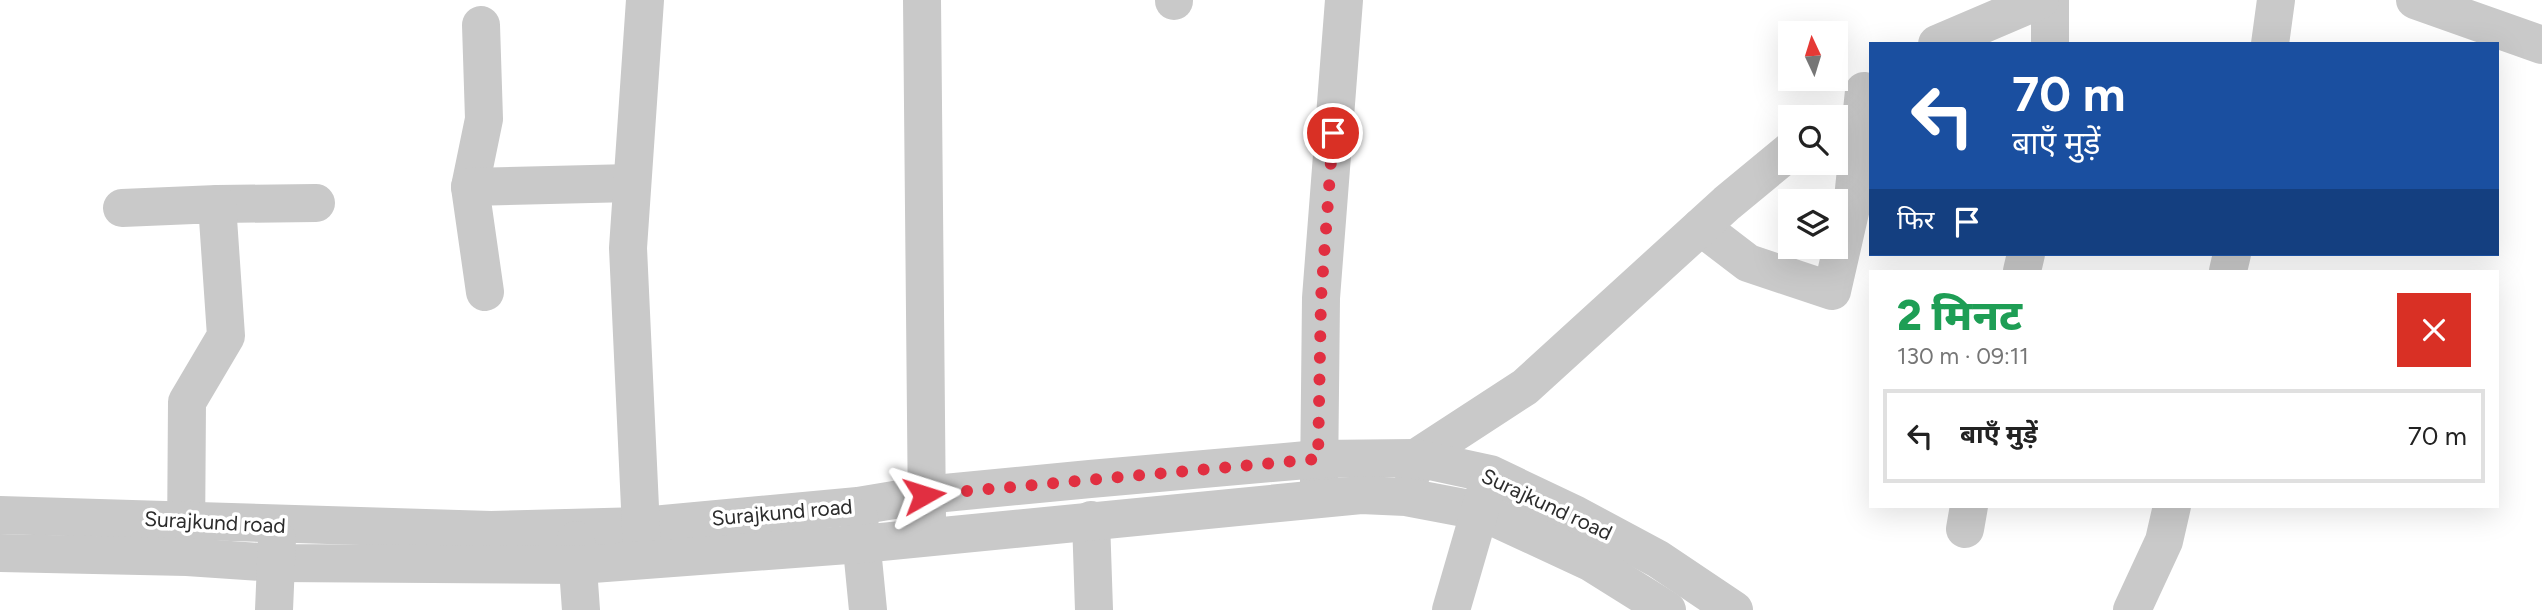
<!DOCTYPE html>
<html lang="hi">
<head>
<meta charset="utf-8">
<style>
	:root { --surface:#fff; --page:#f6f6f6; --text:#222; --muted:#767676; --line:#e0e0e0 }
	body { margin:0; font-family:Figtree,"Noto Sans Devanagari",sans-serif; background:var(--page); color:var(--text); height:100vh; display:flex; flex-direction:column; font-size:26px; white-space:nowrap }
	* { box-sizing:border-box; margin:0 }
	p { font-size:23px; color:var(--muted) }
	.icon { flex:none; width:38px; height:38px; fill:none; stroke:currentColor; stroke-width:2; stroke-linecap:round; stroke-linejoin:round }
	.map { position:relative; flex:1; overflow:hidden }
	.details { position:absolute; left:1869px; top:270px; width:630px; height:238px; display:flex; flex-direction:column; background:var(--surface); border-radius:0px; box-shadow:0 7px 28px #0002 }
	.details>* { flex:none }
	.guide { position:absolute; left:1869px; top:42px; width:630px; height:214px; border-radius:0px; box-shadow:0 7px 28px #0002; background:#1a4fa0; color:#fff; overflow:hidden }
	.needle { width:46px; rotate:356deg }
	.buttons { position:absolute; left:1778px; top:21px; display:grid; gap:14px }
	.buttons a { display:grid; place-items:center; width:70px; height:70px; border-radius:0px; background:var(--surface); box-shadow:0 7px 28px #0002; font-size:35px }
	.pin { position:absolute; display:grid; place-items:center; width:60px; height:60px; color:#fff; margin:-30px; border:4px solid #fff; border-radius:50%; box-shadow:0 2px 7px #0007 }
	.me { position:absolute; width:77px; margin:-38px; rotate:84deg; stroke-linejoin:round; filter:drop-shadow(0 0 5px #0008) }
	.turn { display:flex; align-items:center; gap:24px; height:147px; padding:0 28px; font-size:32px }
	.turn .icon { width:91px; height:91px; stroke-width:2.5 }
	.turn b { display:block; font-size:49px; line-height:60px }
	.then { display:flex; align-items:center; height:66px; padding:0 28px; background:#0003; gap:14px; font-size:26px }
	.round { display:grid; place-items:center; flex:none; width:74px; height:74px; border-radius:0px; background:var(--page) }
	.summary { display:flex; align-items:center; justify-content:space-between; height:119px; padding:0 28px }
	h1 { font-size:42px; font-weight:800; line-height:52px; color:#1e9e55 }
	ul { padding:0; list-style:none }
	li { display:flex; align-items:center; gap:21px; height:94px; margin:0 14px 10px; padding:0 14px; border:4px solid var(--line); border-radius:0px }
	li div { flex:1 }
	li b { display:block; font-size:26px }
	li em { font-style:normal }
	.map>svg:first-child { display:block }
</style>
</head>
<body>
<div class="map">
<svg width="2542" height="610" viewBox="0 0 2542 610">
	<rect width="100%" height="100%" fill="#fff"/>
	<g fill="none" stroke-linecap="round" stroke-linejoin="round">
		<!-- minor -->
		<g stroke="#c9c9c9" stroke-width="38">
			<path d="M922,0L927,520"/>
			<path d="M2050,0V44"/>
			<path d="M2415,0L2542,45"/>
			<path d="M1174,1V0"/>
			<path d="M1937,44L2040,0"/>
			<path d="M2270,44L2276,0"/>
			<path d="M470,187L484,119L481,25"/>
			<path d="M217,204L316,203"/>
			<path d="M122,208L217,204L226,336L187,402L186,544"/>
			<path d="M1701,227L1748,263L1832,291L1853,199L1864,91"/>
			<path d="M2022,271L2026,254"/>
			<path d="M2228,271L2232,254"/>
			<path d="M485,292L470,187L632,183"/>
			<path d="M1413,471L1416,458L1525,387L1727,203L1790,151"/>
			<path d="M1319,483L1321,298L1344,0"/>
			<path d="M0,515L491,530L642,526L858,506L924,495L1090,479L1318,459L1416,458L1490,474L1576,515L1658,559L1734,610"/>
			<path d="M859,518L868,610"/>
			<path d="M1091,520L1094,610"/>
			<path d="M1965,529L1969,506"/>
			<path d="M576,540L581,610"/>
			<path d="M642,551L628,248L645,0"/>
			<path d="M0,553L187,557L275,563L579,565L861,544L1361,495L1406,497L1480,511L1590,562L1667,610"/>
			<path d="M274,610L277,539"/>
			<path d="M1451,610L1487,486"/>
			<path d="M2132,610L2164,541L2172,506"/>
		</g>
	</g>
	<g fill="none" stroke-linecap="round" stroke-linejoin="round">
		<!-- route -->
		<path stroke="#e12f41" stroke-width="12" stroke-dasharray="0 21.6" d="M924,495L1318,459L1321,298L1333,133"/>
	</g>
	<g text-anchor="middle" dominant-baseline="central" stroke-width="7" stroke-linejoin="round" paint-order="stroke">
		<!-- street labels -->
		<g font-size="21" fill="#2c2c2c" stroke="#fff">
			<text transform="translate(1547 504) rotate(25)">Surajkund road</text>
			<text transform="translate(782 512) rotate(-5)">Surajkund road</text>
			<text transform="translate(215 522) rotate(3)">Surajkund road</text>
		</g>
	</g>
</svg>
<div class="buttons">
<a><svg class="needle" viewBox="-14 -14 28 28"><path d="M0-13l5 13h-10z" fill="#e53935"/><path d="M0 13l5-13h-10z" fill="#767676"/></svg></a>
<a><svg class="icon" aria-label="search" viewBox="0 0 24 24"><circle cx="10" cy="10" r="6"/><path d="M15 15l6 6"/></svg></a>
<a><svg class="icon" aria-label="layers" viewBox="0 0 24 24"><path d="M12 4l9 5-9 5-9-5zM3 14l9 5 9-5"/></svg></a>
</div>
<div class="pin" style="left:1333px;top:133px;background:#d93025"><svg class="icon" aria-label="arrive" viewBox="0 0 24 24"><path d="M6 21V4h12l-3 4 3 4H6"/></svg></div>
<svg class="me" style="left:924px;top:495px" viewBox="-20 -20 40 40"><path d="M0-17L14 15 0 8-14 15z" fill="#e12f41" stroke="#fff" stroke-width="4"/></svg>
<div class="guide">
<div class="turn"><svg class="icon" aria-label="left" viewBox="0 0 24 24"><path d="M17 20v-9H6M10 6l-5 5 5 5"/></svg><div><b>70 m</b>बाएँ मुड़ें</div></div>
<div class="then">फिर<svg class="icon" aria-label="arrive" viewBox="0 0 24 24"><path d="M6 21V4h12l-3 4 3 4H6"/></svg></div>
</div>
<section class="details">
<div class="summary"><div><h1>2 मिनट</h1><p>130 m · 09:11</p></div><a class="round" style="background:#d93025;color:#fff"><svg class="icon" aria-label="close" viewBox="0 0 24 24"><path d="M6 6l12 12M18 6L6 18"/></svg></a></div>
<ul>
<li><svg class="icon" aria-label="left" viewBox="0 0 24 24"><path d="M17 20v-9H6M10 6l-5 5 5 5"/></svg><div><b>बाएँ मुड़ें</b></div><em>70 m</em></li>
</ul>
</section>
</div>
</body>
</html>
